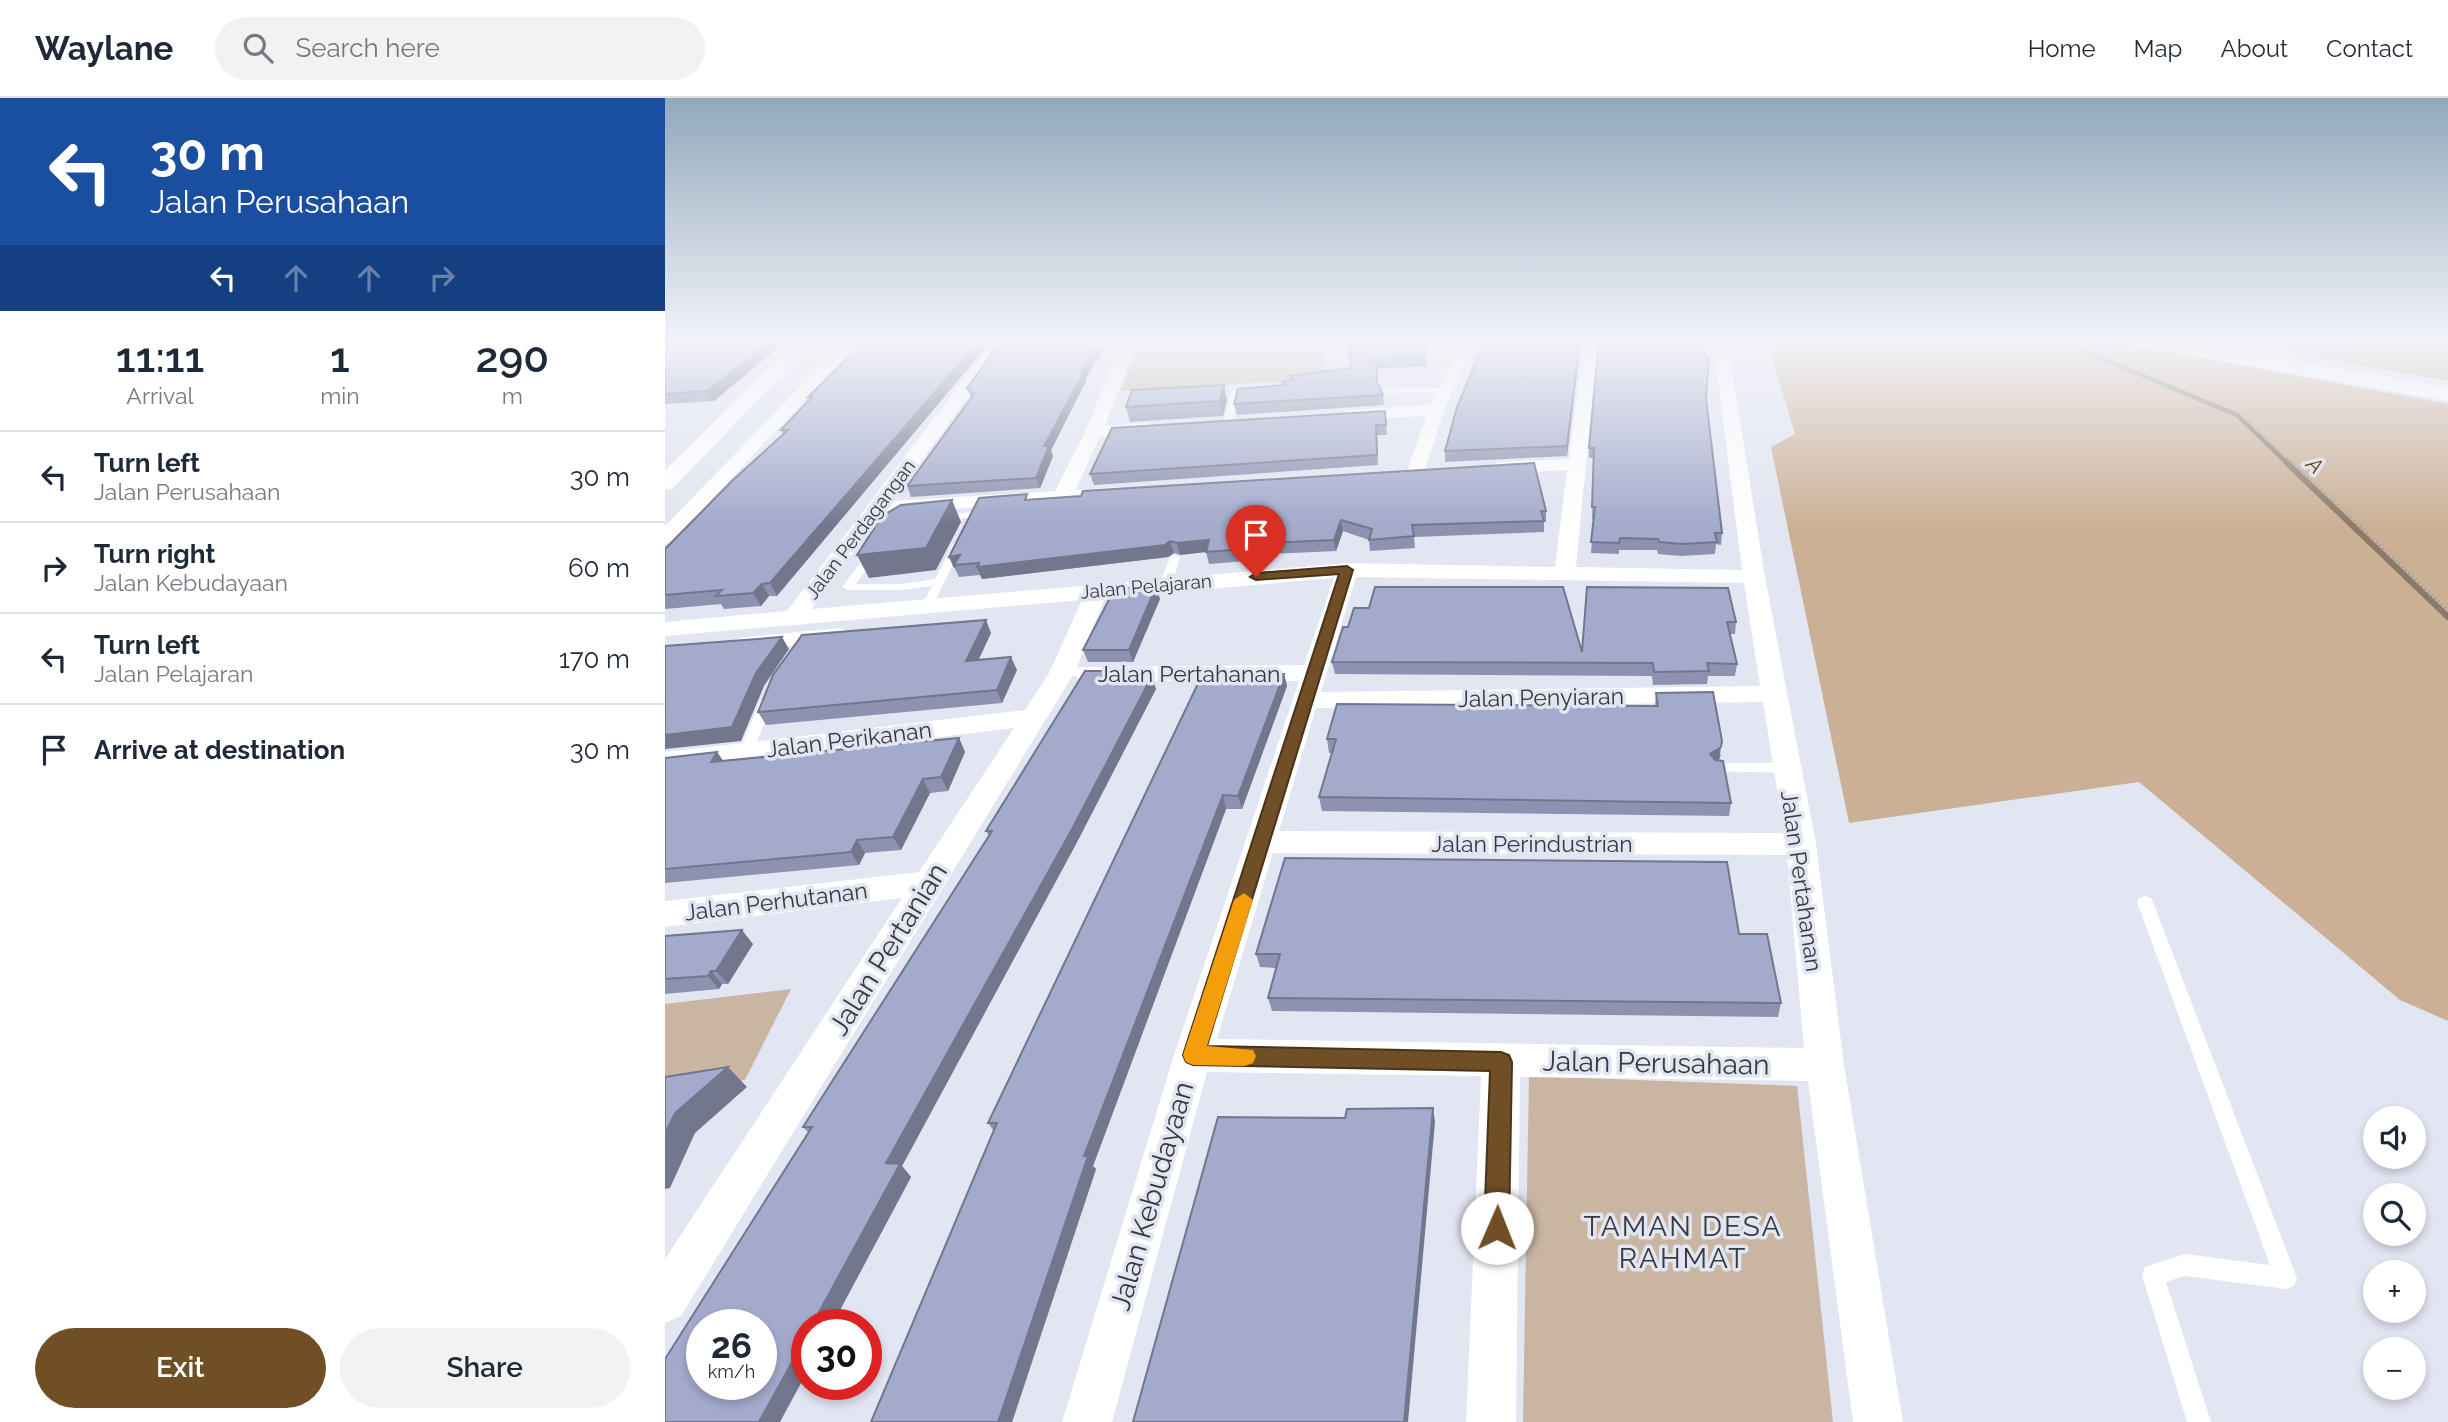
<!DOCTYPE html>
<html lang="en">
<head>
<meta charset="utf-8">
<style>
	:root { --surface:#fff; --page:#f2f2f3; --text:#1f2937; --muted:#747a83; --line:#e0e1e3; --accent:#704e26 }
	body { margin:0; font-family:Raleway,sans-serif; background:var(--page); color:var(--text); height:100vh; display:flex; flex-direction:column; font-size:26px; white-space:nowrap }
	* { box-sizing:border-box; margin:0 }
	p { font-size:23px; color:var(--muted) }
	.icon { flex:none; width:38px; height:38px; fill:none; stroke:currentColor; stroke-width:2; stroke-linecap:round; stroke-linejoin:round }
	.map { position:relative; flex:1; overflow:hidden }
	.drawer { display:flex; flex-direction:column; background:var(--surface); width:665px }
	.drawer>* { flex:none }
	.banner { background:#1a4fa0; color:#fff; overflow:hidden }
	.tools { position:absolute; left:1698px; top:1008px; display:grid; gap:14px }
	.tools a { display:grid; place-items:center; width:63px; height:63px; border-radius:50%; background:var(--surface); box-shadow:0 4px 10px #0003; font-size:35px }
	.speed { position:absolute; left:21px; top:1211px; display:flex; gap:14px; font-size:35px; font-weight:700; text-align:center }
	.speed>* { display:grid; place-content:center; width:91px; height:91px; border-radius:50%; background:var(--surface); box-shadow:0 4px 10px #0003; line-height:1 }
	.speed small { font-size:18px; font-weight:400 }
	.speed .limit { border:10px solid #d22; background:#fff; color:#111 }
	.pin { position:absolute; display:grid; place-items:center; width:60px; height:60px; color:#fff; margin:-72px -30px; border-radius:50% 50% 50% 0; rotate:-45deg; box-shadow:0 0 7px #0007 }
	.pin .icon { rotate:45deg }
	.me { position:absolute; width:77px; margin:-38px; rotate:1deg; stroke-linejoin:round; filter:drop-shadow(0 0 5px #0008) }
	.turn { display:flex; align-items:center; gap:24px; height:147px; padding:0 35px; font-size:32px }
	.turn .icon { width:91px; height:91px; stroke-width:2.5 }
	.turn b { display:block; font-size:49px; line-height:60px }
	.lanes { display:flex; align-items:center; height:66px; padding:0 35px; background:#0003; justify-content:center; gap:35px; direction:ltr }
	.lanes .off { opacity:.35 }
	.eta { display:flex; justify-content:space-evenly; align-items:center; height:119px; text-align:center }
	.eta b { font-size:42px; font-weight:600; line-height:49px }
	.primary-button { display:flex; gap:14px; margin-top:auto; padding:14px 35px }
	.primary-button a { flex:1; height:80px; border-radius:42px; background:var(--accent); color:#fff; font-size:28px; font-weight:600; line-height:80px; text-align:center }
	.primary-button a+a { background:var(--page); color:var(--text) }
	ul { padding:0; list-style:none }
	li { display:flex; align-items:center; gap:21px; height:91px; padding:0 35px; border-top:2px solid var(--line) }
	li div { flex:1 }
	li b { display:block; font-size:26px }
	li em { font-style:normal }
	header { display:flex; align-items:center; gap:42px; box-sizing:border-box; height:98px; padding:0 35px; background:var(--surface); border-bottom:2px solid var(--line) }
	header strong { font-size:33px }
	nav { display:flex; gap:38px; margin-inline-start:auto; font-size:24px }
	.search { width:490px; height:63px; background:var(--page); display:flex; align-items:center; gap:18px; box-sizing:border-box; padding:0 24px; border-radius:38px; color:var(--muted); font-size:26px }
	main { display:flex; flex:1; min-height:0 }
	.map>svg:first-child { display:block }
</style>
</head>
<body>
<header>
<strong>Waylane</strong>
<div class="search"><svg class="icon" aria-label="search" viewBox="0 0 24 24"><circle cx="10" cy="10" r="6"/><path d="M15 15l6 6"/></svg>Search here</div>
<nav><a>Home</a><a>Map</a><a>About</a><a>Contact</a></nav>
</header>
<main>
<section class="drawer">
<div class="banner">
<div class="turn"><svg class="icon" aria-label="left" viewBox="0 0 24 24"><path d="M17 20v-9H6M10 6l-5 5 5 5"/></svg><div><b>30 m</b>Jalan Perusahaan</div></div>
<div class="lanes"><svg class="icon" aria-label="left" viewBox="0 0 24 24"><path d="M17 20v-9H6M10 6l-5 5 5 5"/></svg><svg class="icon off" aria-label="ahead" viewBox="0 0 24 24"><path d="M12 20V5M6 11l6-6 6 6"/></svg><svg class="icon off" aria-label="ahead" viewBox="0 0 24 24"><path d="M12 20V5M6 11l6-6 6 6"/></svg><svg class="icon off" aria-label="right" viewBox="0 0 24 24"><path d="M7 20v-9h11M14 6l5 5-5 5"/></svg></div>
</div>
<div class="eta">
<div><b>11:11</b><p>Arrival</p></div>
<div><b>1</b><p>min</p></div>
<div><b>290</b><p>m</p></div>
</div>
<ul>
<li><svg class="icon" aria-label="left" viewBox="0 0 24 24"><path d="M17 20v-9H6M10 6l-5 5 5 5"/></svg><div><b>Turn left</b><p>Jalan Perusahaan</p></div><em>30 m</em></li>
<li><svg class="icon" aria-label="right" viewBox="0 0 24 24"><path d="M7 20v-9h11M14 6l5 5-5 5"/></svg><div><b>Turn right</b><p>Jalan Kebudayaan</p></div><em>60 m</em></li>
<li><svg class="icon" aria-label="left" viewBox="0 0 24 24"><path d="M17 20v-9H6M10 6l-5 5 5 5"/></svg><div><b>Turn left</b><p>Jalan Pelajaran</p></div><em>170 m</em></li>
<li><svg class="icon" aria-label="arrive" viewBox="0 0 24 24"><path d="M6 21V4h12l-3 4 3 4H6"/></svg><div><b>Arrive at destination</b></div><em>30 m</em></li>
</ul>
<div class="primary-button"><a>Exit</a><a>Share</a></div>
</section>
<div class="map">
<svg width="1783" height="1324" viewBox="0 0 1783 1324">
	<rect width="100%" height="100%" fill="#e2e5f2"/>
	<!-- green -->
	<g fill="#c9b5a2">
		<path d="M530,242H659V281L455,293L475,245Z"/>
		<path d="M126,891L80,982L0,992V906Z"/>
		<path d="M864,978L1132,988L1168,1324H858Z"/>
	</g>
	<!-- forest -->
	<g fill="#cbb095">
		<path d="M1102,242H1443L1783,306V923L1735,902L1474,684L1184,725L1106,349L1130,336Z"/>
		<path d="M1552,242H1783V283Z"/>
	</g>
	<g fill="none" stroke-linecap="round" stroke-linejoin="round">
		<!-- stream-far1 -->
		<path stroke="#8b7a68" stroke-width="4.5" d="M1393,242L1572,317L1623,366"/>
		<!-- stream -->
		<path stroke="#8b7a68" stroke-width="6" d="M1621,364L1783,519"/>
		<!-- path-far1 -->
		<path stroke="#90929c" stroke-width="2.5" stroke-dasharray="1 2.5" stroke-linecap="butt" d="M1405,252L1580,321L1628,366"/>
		<!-- path -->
		<path stroke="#90929c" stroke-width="3.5" stroke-dasharray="1 3.5" stroke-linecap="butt" d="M1626,364L1783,513"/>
		<!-- service -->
		<g fill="#fff" fill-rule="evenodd">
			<path d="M782,290H785V294L720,295L716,293L720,291Z"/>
			<path d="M567,292L574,294L567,325L563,328L559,325Z"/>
			<path d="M308,414L312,415V419L275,423L270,420L275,417Z"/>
			<path d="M294,442L299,445L267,509L263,510L257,507L267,488L236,492H183L177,489L204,453L208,452L213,455L191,486H236L270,481L289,445Z"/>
			<path d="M510,457L515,460L506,487L504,489H496L494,487L505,460Z"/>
			<path d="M102,599L109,603L88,653L86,656H76L74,653L95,603Z"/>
			<path d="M1053,665H1122L1129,670L1122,675L1048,673L1046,670Z"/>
			<path d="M1480,798L1486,800L1488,804L1632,1180L1629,1188L1621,1191L1520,1178L1501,1184L1546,1324H1522L1477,1177L1480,1169L1520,1156L1605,1167L1472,804L1474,800Z"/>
		</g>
		<!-- minor -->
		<g fill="#fff" fill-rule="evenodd">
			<path d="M181,242H196L7,444L0,446V428Z"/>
			<path d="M329,242H344L227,403L390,393L420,334L455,248L400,250L395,249V243L495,242L488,246L470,247L440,328L482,325L491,330L482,335L435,339L410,392L454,389L464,395L454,401L217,415L147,511L682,465L890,469L902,372L833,376L824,370L833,364L904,361L919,242H933L911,469L1077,472L1048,242H1062L1100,479L1151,746L1179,967L1238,1324H1188L1143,983L855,979L851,1324H801L816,978L542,974L447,1324H397L509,957L634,583H419L408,577L16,1218L0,1225V1161L237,800L0,829V803L254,774L349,630L0,672V654L360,612L384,575L417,502L0,538V524L122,513ZM691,479L1079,485L1095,588L656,594ZM669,480L639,567L412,569L440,500ZM1098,604L1119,735L614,733L651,610ZM608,755L1122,757L1139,950L552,941Z"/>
			<path d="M798,242H812L779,312L760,373L751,379L744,377L742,373L761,318L683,322L675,317L683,312L765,307Z"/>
			<path d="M173,530L181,532L185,537L181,542L81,553L72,551L69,546L72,541L81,539Z"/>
		</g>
		<!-- tertiary -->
		<path fill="#fff" fill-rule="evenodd" d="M132,242H151L8,390L0,392V372Z"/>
		<!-- trunk -->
		<path fill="#fff" fill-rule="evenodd" d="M1460,242H1506L1783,289V303L1470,248Z"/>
	</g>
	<!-- wall -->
	<g fill="#8c92af">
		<path d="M0,242H113L115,248L49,303L0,306Z"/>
		<path d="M201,242L112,498H104L96,508L59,511L56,506L0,511V451L118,337L116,332L145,302L143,299Z"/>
		<path d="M759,242L762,268L712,271L713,285L718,297L719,307L572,317L569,306L618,288L617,284L626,283L625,278L686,270Z"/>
		<path d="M820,242H916L902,358L780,364V353Z"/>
		<path d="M438,251L421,280V283L386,352L388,358L375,390L246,399L242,388L306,300L302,290Z"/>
		<path d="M1039,259L1041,300L1057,435L1056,447L1051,446L1050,456L1016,458L993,456L992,452H954V456L926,455L929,421H927L929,360H924V350Z"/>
		<path d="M562,302L558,318L465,324L461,309Z"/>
		<path d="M720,313L722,337H712L713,367L429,387L425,376Z"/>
		<path d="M364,401L881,413V424H879V434L749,439L750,450L705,453L704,442L678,433L671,453L582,457L581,463L544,466L541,454L515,457L509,455L503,459L317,481L315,477L294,479L284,459Z"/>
		<path d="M922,489L1071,524L1070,536H1065L1072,566L1070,578H1043L1042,586L988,587L987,578L670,576L667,564L917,554Z"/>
		<path d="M495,501L468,564H423L418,552Z"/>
		<path d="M326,535L313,562L352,572L337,605L101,627L93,614Z"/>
		<path d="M455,573L457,578L491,591L411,746L237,1068L246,1079L167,1227H142L143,1034L138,1029L324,738L321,733Z"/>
		<path d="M619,576L622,588L577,711H561L428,1068L431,1071L347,1324H206L329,1033L323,1025Z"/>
		<path d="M991,595L1056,657L1054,662L1066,705L1064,718L657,713L654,699L667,655H664L662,641L990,608Z"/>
		<path d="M294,640L300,654L283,693L265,695L236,752L200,755L194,767L0,785V660L52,654L58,663Z"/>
		<path d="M1074,836L1116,905L1113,919L607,913L603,900L611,870L595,869L591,856Z"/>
		<path d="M0,838L88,846L63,886H57L54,891L0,896Z"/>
	</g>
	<!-- shaded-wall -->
	<g fill="#72778e">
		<path d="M102,242H113L115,248L49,303L43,293Z"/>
		<path d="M315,242H327L112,498L105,485Z"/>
		<path d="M436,242L438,251L421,280V283L386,352L388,358L375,390L371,380L379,348L416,274Z"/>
		<path d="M915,242H916L902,358V348Z"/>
		<path d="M559,287L562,302L558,318L555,303Z"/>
		<path d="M287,402L296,424L271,472L204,480L192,457Z"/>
		<path d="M676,422L678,433L671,453L669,442Z"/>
		<path d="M544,442L547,453L515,457L512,445Z"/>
		<path d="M505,443L509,455L503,459L317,481L312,469Z"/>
		<path d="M579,446L582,457L581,463L578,451Z"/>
		<path d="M295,457L289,467L291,470H289L284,459Z"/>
		<path d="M97,486L104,498L96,508L88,495Z"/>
		<path d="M491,489L495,501L468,564L464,552Z"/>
		<path d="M321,522L326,535L307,576L301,563Z"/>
		<path d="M117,539L124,551L99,588L76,643L0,651V637L91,575Z"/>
		<path d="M346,559L352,572L337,605L332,592Z"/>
		<path d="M619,576L622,588L577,711L573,698Z"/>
		<path d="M487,578L491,591L411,746L237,1068L246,1079L167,1227H147L221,1065Z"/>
		<path d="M294,640L300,654L283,693L276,679Z"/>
		<path d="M1057,643L1054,662L1043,670L1045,656Z"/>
		<path d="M52,654L61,667L46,664Z"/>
		<path d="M258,681L265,695L236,752L228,739Z"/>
		<path d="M558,697L561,711L428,1068L431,1071L347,1324H333L419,1058Z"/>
		<path d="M192,742L200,755L194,767L186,754Z"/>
		<path d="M77,832L88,846L63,886L51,873Z"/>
		<path d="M46,873L57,886L54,891L43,878Z"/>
		<path d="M63,969L82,989L30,1035L5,1090L0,1091V1036L10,1015Z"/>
		<path d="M768,1010L770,1024L743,1324H739Z"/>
		<path d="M142,1237V1274L115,1324H94Z"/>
	</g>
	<!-- building -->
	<g fill="#a3aacb" stroke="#72778e" stroke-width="2" fill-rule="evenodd">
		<path d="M0,242H107L43,293L0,296Z"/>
		<path d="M201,242H315L105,485L97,486L88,495L51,498L57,492L0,497V451L68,382L123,332H116L147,299H143Z"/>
		<path d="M436,242L416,274H419L379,348H384L371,380L242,388L309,296L302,290L335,245Z"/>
		<path d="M684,242H759L761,258L711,261L712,284L718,297L569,306L573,291L620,287L617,284L628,282L625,278L686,270Z"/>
		<path d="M820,242H915L902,348L780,353L792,309Z"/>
		<path d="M934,242H1039V259H1044L1041,300L1057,435H1050L1052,444L1017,446L994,444L993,441L955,440L954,445L926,444L930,409H927L929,350H924Z"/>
		<path d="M559,287L555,303L461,309L467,292Z"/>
		<path d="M720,313L721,327H711L712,357L425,376L447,330Z"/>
		<path d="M869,365L881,413H876L879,423L747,427L749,438L704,442L707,431L676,422L669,442L579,446L578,451L541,454L544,442L512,445L505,443L500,447L312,469L314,465L289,467L295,457L284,459L314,400L362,396L360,402L416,398L418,393Z"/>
		<path d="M287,402L261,450L192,457L217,418L236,407Z"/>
		<path d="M491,489L464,552H418L450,490Z"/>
		<path d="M710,489H898L917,554L922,489L1063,490L1071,524H1062L1072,566L1042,565L1044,573L989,574L988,565L667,564L678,529H683L689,510H704Z"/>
		<path d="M321,522L301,563L346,559L332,592L93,614L108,577L137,537Z"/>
		<path d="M117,539L91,575L67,629L0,637V548Z"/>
		<path d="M420,573H455L452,578H487L406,733L221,1065L235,1066L147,1227H142V1237L94,1324H0V1261L147,1029H138L327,733H321ZM37,1227H96V1286H37Z"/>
		<path d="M538,575L619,576L573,698L558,697L419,1058H423L333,1324H206L332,1025H323Z"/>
		<path d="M1048,594L1057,643L1056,649L1045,656L1050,662L1058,663L1066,705L654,699L671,641H662L672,606L993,608L991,595Z"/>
		<path d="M294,640L276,679L258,681L228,739L192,742L186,754L0,771V660L52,654L46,664Z"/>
		<path d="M620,760L1062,764L1074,836H1102L1116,905L603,900L615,856H591Z"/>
		<path d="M77,832L51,873H46L43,878L0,881V838Z"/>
		<path d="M63,969L10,1015L0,1036V979Z"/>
		<path d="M768,1010L739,1324H468L553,1019L680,1020L682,1011Z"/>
	</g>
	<!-- sky -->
	<linearGradient id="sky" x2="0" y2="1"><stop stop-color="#91a8bc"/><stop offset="0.57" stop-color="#f2f3f9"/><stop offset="1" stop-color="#f2f3f9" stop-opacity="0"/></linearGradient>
	<rect width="1783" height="428" fill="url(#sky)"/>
	<!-- route -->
	<path fill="#704e26" stroke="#493319" stroke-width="2" d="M682,468L688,472L542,948L836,954L844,957L847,964L844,1130L841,1138L832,1142L823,1138L819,1130L825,973L528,967L521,964L518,957L674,476L591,482L585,479L591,475Z"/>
	<!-- slow -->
	<path fill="#f59e0b" d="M579,795L588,802L542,948L588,952L591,958L588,965L580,968L528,967L521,964L518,957L569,802Z"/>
	<g text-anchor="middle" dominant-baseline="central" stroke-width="7" stroke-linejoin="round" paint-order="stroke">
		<!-- far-street labels -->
		<g font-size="19" fill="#383a3f" stroke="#e2e5f2">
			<text transform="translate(195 431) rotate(-53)">Jalan Perdagangan</text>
			<text transform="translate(481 488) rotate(-5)">Jalan Pelajaran</text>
		</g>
		<!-- far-water labels -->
		<g font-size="21" font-style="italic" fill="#633f0f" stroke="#e2e5f2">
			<text transform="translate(1650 367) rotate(44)">A</text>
		</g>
		<!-- street labels -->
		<g font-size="23" fill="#383a3f" stroke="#e2e5f2">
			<text x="524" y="575">Jalan Pertahanan</text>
			<text transform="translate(876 599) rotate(-1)">Jalan Penyiaran</text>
			<text transform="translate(184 641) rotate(-7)">Jalan Perikanan</text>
			<text x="867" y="745">Jalan Perindustrian</text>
			<text transform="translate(1137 783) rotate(82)">Jalan Pertahanan</text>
			<text transform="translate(111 803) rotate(-7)">Jalan Perhutanan</text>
		</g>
		<!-- near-street labels -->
		<g font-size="28" fill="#383a3f" stroke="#e2e5f2">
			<text transform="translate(223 851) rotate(-58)">Jalan Pertanian</text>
			<text transform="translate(991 965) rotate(1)">Jalan Perusahaan</text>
			<text transform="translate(487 1098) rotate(-74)">Jalan Kebudayaan</text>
		</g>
		<!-- near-neighbourhood labels -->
		<g font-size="28" letter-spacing="2" fill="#383a3f" stroke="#e2e5f2">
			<text x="1018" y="1128">TAMAN DESA<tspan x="1018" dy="32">RAHMAT</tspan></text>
		</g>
	</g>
</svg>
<div class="tools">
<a><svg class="icon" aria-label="sound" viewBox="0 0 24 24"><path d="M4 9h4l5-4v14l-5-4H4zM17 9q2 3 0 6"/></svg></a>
<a><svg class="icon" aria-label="search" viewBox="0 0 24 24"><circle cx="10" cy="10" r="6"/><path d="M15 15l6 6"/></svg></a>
<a>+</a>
<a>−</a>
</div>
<div class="speed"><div>26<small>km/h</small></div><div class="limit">30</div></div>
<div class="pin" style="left:591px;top:479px;background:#d93025"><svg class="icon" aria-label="arrive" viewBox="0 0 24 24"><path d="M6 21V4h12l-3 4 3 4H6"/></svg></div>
<svg class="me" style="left:832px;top:1130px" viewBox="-20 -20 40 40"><circle r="19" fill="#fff"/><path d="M0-13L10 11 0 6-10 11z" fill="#704e26"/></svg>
</div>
</main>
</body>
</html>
